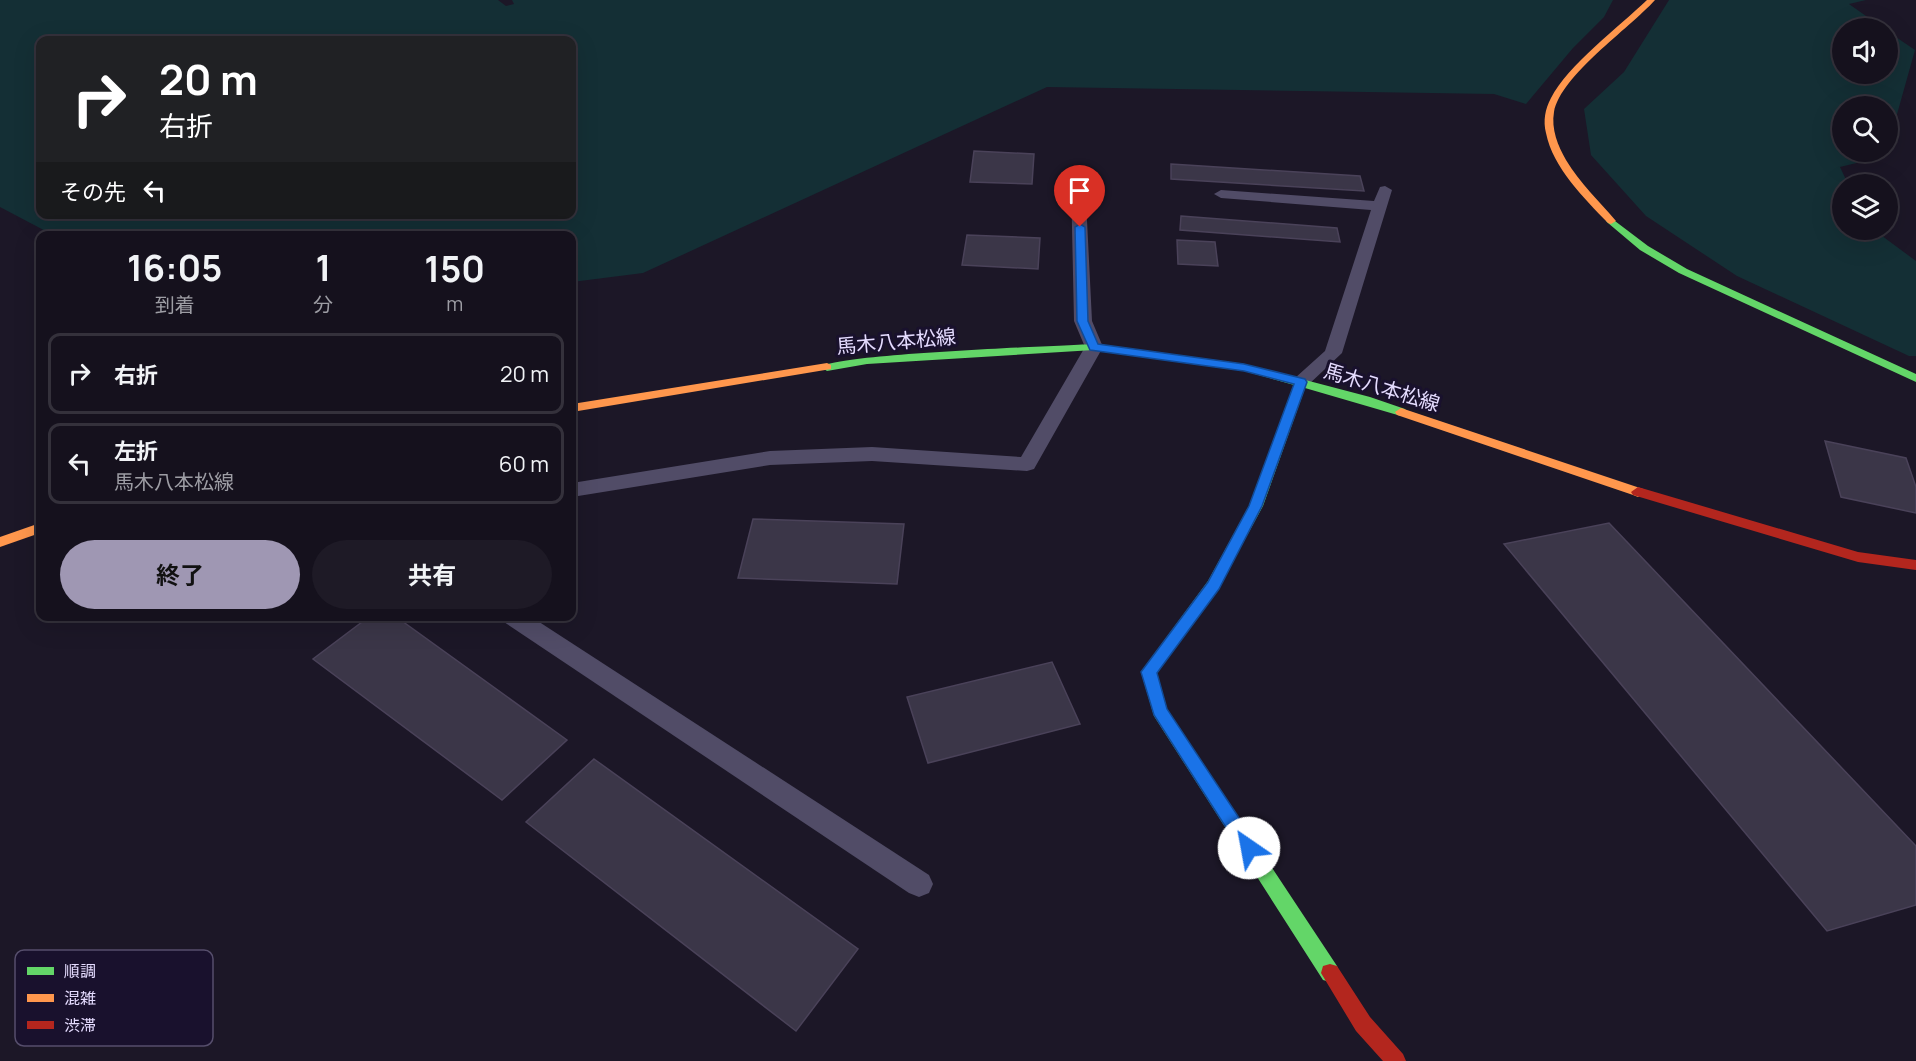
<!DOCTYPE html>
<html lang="ja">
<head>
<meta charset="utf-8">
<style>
	:root { --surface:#15111d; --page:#1e1a26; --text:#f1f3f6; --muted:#9d9da4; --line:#34313b; --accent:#9f97b3 }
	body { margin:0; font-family:Manrope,"Noto Sans JP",sans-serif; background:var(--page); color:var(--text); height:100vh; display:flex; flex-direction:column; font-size:22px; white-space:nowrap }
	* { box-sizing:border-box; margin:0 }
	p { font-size:20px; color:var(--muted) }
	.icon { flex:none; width:33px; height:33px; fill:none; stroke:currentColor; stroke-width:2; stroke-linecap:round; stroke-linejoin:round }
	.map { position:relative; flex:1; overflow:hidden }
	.side { position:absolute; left:36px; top:231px; width:540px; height:390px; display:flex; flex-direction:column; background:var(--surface); border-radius:12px; box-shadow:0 6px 24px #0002,0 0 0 2px var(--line) }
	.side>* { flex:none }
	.guide { position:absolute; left:36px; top:36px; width:540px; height:183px; border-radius:12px; box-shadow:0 6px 24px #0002,0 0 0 2px var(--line); background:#202124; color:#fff; overflow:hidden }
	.buttons { position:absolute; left:1832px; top:18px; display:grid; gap:12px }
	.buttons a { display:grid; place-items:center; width:66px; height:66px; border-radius:50%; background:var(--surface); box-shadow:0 6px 24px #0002,0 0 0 2px var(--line); font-size:30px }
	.pin { position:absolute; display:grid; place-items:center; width:51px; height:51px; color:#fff; margin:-62px -26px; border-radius:50% 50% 50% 0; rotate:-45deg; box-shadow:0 0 6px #0007 }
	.pin .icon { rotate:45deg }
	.me { position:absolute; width:66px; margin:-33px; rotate:327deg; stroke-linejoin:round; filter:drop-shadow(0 0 4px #0008) }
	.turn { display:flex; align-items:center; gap:21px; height:126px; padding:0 24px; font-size:27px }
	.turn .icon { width:78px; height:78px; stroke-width:2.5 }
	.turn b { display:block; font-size:42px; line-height:51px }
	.then { display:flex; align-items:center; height:57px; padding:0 24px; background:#0003; gap:12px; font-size:22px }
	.eta { display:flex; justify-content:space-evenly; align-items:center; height:102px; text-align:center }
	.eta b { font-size:36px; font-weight:700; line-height:42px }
	.button { display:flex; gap:12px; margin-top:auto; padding:12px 24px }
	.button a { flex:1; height:69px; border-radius:36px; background:var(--accent); color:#111; font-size:24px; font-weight:700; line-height:69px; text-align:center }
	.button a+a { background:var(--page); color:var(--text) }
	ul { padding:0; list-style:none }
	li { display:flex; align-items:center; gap:18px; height:81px; margin:0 12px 9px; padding:0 12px; border:3px solid var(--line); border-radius:12px }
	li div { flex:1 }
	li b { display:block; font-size:22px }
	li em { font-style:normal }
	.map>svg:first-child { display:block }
</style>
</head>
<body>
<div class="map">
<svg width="1916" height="1061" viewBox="0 0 1916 1061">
	<rect width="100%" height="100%" fill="#1c1727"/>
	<!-- green -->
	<g fill="#142f35" fill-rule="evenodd">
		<path d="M0,0H498L506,6L514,4L512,0H1613L1604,17L1573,48L1526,104L1494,94L1047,87L643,273L572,282V236H55L0,207ZM40,40H572V214H40Z"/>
		<path d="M1669,0H1866L1849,4L1883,28H1842V74H1887V31L1915,50L1887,150V106H1842V152H1887L1885,156L1840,167L1848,184H1842V230H1874L1916,261V356H1909L1737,276L1646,216L1591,155L1584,109L1624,72Z"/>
	</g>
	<!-- building -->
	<g fill="#3b3648" stroke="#4a4259" stroke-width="1.5">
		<path d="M974,151L1034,154L1032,184L970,182Z"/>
		<path d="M1171,164L1360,176L1364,191L1171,179Z"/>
		<path d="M1181,216L1337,228L1340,242L1180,230Z"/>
		<path d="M967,235L1040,238L1038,269L962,265Z"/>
		<path d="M1177,240L1215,242L1218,266L1178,264Z"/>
		<path d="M1825,441L1906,458L1916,487V513L1841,497Z"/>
		<path d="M753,519L904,524L897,584L738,578Z"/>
		<path d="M1609,523L1916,846V905L1827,931L1504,544Z"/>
		<path d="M370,616H395L567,740L502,800L313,659Z"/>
		<path d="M1052,662L1080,724L928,763L907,697Z"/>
		<path d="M594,759L858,949L796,1031L526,822Z"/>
	</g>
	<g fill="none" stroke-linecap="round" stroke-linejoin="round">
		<!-- lane -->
		<g fill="#514c67" fill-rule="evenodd">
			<path d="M1078,176L1085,180L1092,321L1103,347L1034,469L1027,471L872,461L770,465L572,497V483L770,451L872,447L1021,457L1085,347L1074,321L1071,180Z"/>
			<path d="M1385,186L1392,190L1342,353L1307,386H1295L1292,382L1295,378L1325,351L1371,210L1221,198L1214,194L1221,190L1374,201L1380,187Z"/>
			<path d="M501,616H530L929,875L933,884L929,893L919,897L909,893L504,622Z"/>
		</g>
		<!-- fast -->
		<g fill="#63d668" fill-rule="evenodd">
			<path d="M1611,218L1648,246L1687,269L1916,374V382L1679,273L1640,250L1608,223L1606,221Z"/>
			<path d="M1094,344L1244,364L1370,397L1405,409L1407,412L1401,416L1305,388L1263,506L1218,589L1157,673L1167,709L1337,966L1339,973L1337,980L1330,982L1323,980L1154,716L1141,672L1208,581L1249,506L1294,385L1244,371L1094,350L867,364L827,371L821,367C836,354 1058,346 1094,344Z"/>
		</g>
		<!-- slow -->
		<g fill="#ff974d" fill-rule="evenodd">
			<path d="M1647,0H1655C1629,29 1561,75 1554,112C1551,129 1558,146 1566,160C1580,183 1599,201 1616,221L1611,224L1608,223C1584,198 1553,168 1546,133C1543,121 1545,109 1551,98C1567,66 1620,26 1647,0Z"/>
			<path d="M827,363L831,365V369L572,412V404Z"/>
			<path d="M1401,408L1643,489L1645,492L1638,497L1633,495L1397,415L1395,412Z"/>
			<path d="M40,523V533L0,547V537Z"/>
		</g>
		<!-- jam -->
		<g fill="#b3261e" fill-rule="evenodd">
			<path d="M1638,487L1858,552L1916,560V570L1858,562L1633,495L1631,492Z"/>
			<path d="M1330,964L1337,966L1370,1017L1403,1054L1406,1061H1383L1356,1031L1321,973L1323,966Z"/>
		</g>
	</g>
	<!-- route -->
	<path fill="#1a73e8" stroke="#114b97" stroke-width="1.5" d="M1080,224L1085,227L1088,321L1098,344L1244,364L1305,379L1307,382L1262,506L1219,589L1157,673L1167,709L1255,842L1258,848L1255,854L1249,856L1243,854L1154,715L1141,672L1208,582L1249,506L1294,384L1244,371L1090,350L1077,321L1075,227Z"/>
	<g text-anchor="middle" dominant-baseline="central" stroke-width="6" stroke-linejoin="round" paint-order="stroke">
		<!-- street labels -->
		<g font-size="20" fill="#e5dcff" stroke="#19112d">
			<text transform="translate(896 341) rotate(-5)">馬木八本松線</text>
			<text transform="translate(1382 387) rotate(17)">馬木八本松線</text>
		</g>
	</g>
	<!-- legend -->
	<rect x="15" y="950" width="198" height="96" rx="9" fill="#19112d" stroke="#564e6c" stroke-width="1.5"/>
	<rect x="27" y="967" width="27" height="8" fill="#63d668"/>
	<rect x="27" y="994" width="27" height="8" fill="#ff974d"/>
	<rect x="27" y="1021" width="27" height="8" fill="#b3261e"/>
	<g font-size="16" fill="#e5dcff">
		<text x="64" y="977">順調</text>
		<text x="64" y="1004">混雑</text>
		<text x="64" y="1031">渋滞</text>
	</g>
</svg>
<div class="buttons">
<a><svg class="icon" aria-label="sound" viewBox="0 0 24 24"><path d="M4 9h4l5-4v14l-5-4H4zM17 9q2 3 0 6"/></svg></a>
<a><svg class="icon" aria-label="search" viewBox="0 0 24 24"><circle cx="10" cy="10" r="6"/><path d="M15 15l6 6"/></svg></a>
<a><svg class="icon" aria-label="layers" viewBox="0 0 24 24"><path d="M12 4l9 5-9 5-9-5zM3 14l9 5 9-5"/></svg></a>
</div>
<div class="pin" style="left:1080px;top:227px;background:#d93025"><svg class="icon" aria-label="arrive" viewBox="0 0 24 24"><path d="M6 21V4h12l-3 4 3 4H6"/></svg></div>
<svg class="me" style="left:1249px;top:848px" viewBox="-20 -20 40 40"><circle r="19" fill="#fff"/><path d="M0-13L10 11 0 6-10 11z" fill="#1a73e8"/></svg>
<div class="guide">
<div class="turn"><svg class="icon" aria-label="right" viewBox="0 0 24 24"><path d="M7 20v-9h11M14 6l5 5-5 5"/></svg><div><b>20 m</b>右折</div></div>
<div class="then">その先<svg class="icon" aria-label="left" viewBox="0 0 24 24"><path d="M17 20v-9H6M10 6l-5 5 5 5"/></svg></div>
</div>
<section class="side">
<div class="eta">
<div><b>16:05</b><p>到着</p></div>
<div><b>1</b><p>分</p></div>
<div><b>150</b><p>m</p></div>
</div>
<ul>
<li><svg class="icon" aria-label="right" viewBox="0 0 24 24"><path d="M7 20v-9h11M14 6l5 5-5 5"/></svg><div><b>右折</b></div><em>20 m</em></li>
<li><svg class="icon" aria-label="left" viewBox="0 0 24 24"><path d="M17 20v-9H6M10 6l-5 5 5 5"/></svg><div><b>左折</b><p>馬木八本松線</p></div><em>60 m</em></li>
</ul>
<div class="button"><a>終了</a><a>共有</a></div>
</section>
</div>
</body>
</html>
